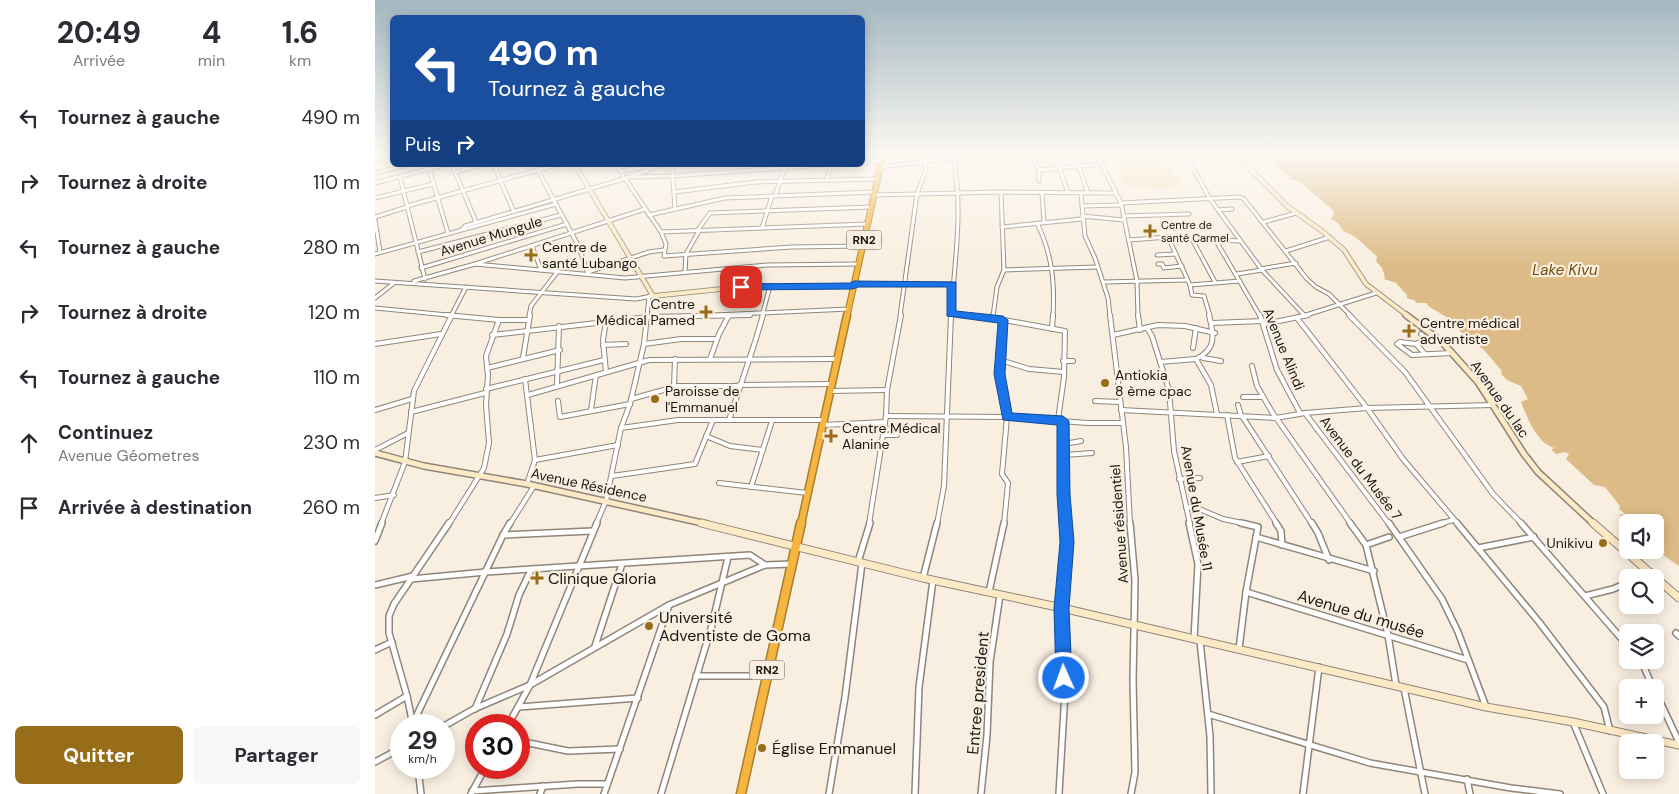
<!DOCTYPE html>
<html lang="fr">
<head>
<meta charset="utf-8">
<style>
	:root { --surface:#fff; --page:#f7f7f7; --text:#2b2b33; --muted:#7c7c81; --accent:#986d1a }
	body { margin:0; font-family:"DM Sans",sans-serif; background:var(--page); color:var(--text); height:100vh; display:flex; flex-direction:column; font-size:19px; white-space:nowrap }
	* { box-sizing:border-box; margin:0 }
	p { font-size:16px; color:var(--muted) }
	.icon { flex:none; width:28px; height:28px; fill:none; stroke:currentColor; stroke-width:2; stroke-linecap:round; stroke-linejoin:round }
	.map { position:relative; flex:1; overflow:hidden }
	.details { display:flex; flex-direction:column; background:var(--surface); width:375px }
	.details>* { flex:none }
	.hud { position:absolute; left:15px; top:15px; width:475px; height:152px; border-radius:8px; box-shadow:0 2px 12px #0003; background:#1a4fa0; color:#fff; overflow:hidden }
	.tools { position:absolute; left:1244px; top:514px; display:grid; gap:10px }
	.tools a { display:grid; place-items:center; width:45px; height:45px; border-radius:8px; background:var(--surface); box-shadow:0 2px 12px #0003; font-size:25px }
	.speed { position:absolute; left:15px; top:714px; display:flex; gap:10px; font-size:25px; font-weight:700; text-align:center }
	.speed>* { display:grid; place-content:center; width:65px; height:65px; border-radius:50%; background:var(--surface); box-shadow:0 2px 12px #0003; line-height:1 }
	.speed small { font-size:12px; font-weight:400 }
	.speed .limit { border:8px solid #d22; background:#fff; color:#111 }
	.pin { position:absolute; display:grid; place-items:center; width:42px; height:42px; color:#fff; margin:-21px; border-radius:10px; box-shadow:0 2px 8px #0006 }
	.me { position:absolute; width:55px; margin:-28px; rotate:358deg; stroke-linejoin:round; filter:drop-shadow(0 0 4px #0008) }
	.turn { display:flex; align-items:center; gap:18px; height:105px; padding:0 15px; font-size:22px }
	.turn .icon { width:65px; height:65px; stroke-width:2.5 }
	.turn b { display:block; font-size:35px; line-height:42px }
	.then { display:flex; align-items:center; height:48px; padding:0 15px; background:#0003; gap:10px; font-size:19px }
	.eta { display:flex; justify-content:space-evenly; align-items:center; height:85px; text-align:center }
	.eta b { font-size:30px; font-weight:700; line-height:35px }
	.action { display:flex; gap:10px; margin-top:auto; padding:10px 15px }
	.action a { flex:1; height:58px; border-radius:8px; background:var(--accent); color:#fff; font-size:20px; font-weight:700; line-height:58px; text-align:center }
	.action a+a { background:var(--page); color:var(--text) }
	ul { padding:0; list-style:none }
	li { display:flex; align-items:center; gap:15px; height:65px; padding:0 15px }
	li div { flex:1 }
	li b { display:block; font-size:19px }
	li em { font-style:normal }
	main { display:flex; flex:1; min-height:0 }
	.map>svg:first-child { display:block }
</style>
</head>
<body>
<main>
<section class="details">
<div class="eta">
<div><b>20:49</b><p>Arrivée</p></div>
<div><b>4</b><p>min</p></div>
<div><b>1.6</b><p>km</p></div>
</div>
<ul>
<li><svg class="icon" aria-label="left" viewBox="0 0 24 24"><path d="M17 20v-9H6M10 6l-5 5 5 5"/></svg><div><b>Tournez à gauche</b></div><em>490 m</em></li>
<li><svg class="icon" aria-label="right" viewBox="0 0 24 24"><path d="M7 20v-9h11M14 6l5 5-5 5"/></svg><div><b>Tournez à droite</b></div><em>110 m</em></li>
<li><svg class="icon" aria-label="left" viewBox="0 0 24 24"><path d="M17 20v-9H6M10 6l-5 5 5 5"/></svg><div><b>Tournez à gauche</b></div><em>280 m</em></li>
<li><svg class="icon" aria-label="right" viewBox="0 0 24 24"><path d="M7 20v-9h11M14 6l5 5-5 5"/></svg><div><b>Tournez à droite</b></div><em>120 m</em></li>
<li><svg class="icon" aria-label="left" viewBox="0 0 24 24"><path d="M17 20v-9H6M10 6l-5 5 5 5"/></svg><div><b>Tournez à gauche</b></div><em>110 m</em></li>
<li><svg class="icon" aria-label="ahead" viewBox="0 0 24 24"><path d="M12 20V5M6 11l6-6 6 6"/></svg><div><b>Continuez</b><p>Avenue Géometres</p></div><em>230 m</em></li>
<li><svg class="icon" aria-label="arrive" viewBox="0 0 24 24"><path d="M6 21V4h12l-3 4 3 4H6"/></svg><div><b>Arrivée à destination</b></div><em>260 m</em></li>
</ul>
<div class="action"><a>Quitter</a><a>Partager</a></div>
</section>
<div class="map">
<svg width="1304" height="794" viewBox="0 0 1304 794">
	<rect width="100%" height="100%" fill="#f9efe1"/>
	<!-- green -->
	<path fill="#f7deb6" d="M737,155H788L806,186L775,189L773,186L750,187Z"/>
	<!-- water -->
	<path fill="#ddbb86" d="M890,155H1304V566L1288,555L1290,552L1280,547V522C1266,522 1254,525 1244,515L1250,514L1244,509L1245,506L1230,487L1219,485L1191,459L1194,454L1190,452L1181,454L1176,449L1180,448C1162,444 1152,417 1146,402L1153,399L1146,386L1132,380L1127,375L1126,370L1109,350L1081,328L1080,322L1053,306L1052,303H1040L1041,301L1032,298V295L1021,283L1009,279L1010,277L1007,268L1001,261L1002,256C990,247 983,236 968,231L963,223L956,219L959,213L957,209L922,180H911L915,178L914,176L905,170L902,162Z"/>
	<g fill="none" stroke-linecap="round" stroke-linejoin="round">
		<defs>
			<g id="street-far2">
				<path d="M657,155L664,170V181"/>
				<path d="M680,155L693,193"/>
				<path d="M700,155L713,193"/>
				<path d="M722,155L746,203L762,281L763,316"/>
				<path d="M811,155L835,199L887,270L930,316"/>
				<path d="M0,160L18,155"/>
				<path d="M488,162L506,161"/>
				<path d="M53,165L73,233"/>
				<path d="M77,165L101,222"/>
				<path d="M119,165L139,212"/>
				<path d="M160,165L204,247L213,274"/>
				<path d="M241,165L286,232L291,244L289,256L417,247L487,246"/>
				<path d="M297,165L300,208"/>
				<path d="M505,167L606,155"/>
				<path d="M664,170L727,164"/>
				<path d="M245,171L280,166"/>
				<path d="M81,172L106,165"/>
				<path d="M0,173L32,165"/>
				<path d="M25,177L50,279"/>
				<path d="M258,177L298,176L448,165"/>
				<path d="M452,179L456,165"/>
				<path d="M0,183L69,165"/>
				<path d="M299,192L381,182L502,179"/>
				<path d="M667,193L669,222"/>
				<path d="M706,194L710,236L720,258L733,298L735,316"/>
				<path d="M499,195L626,192L740,193"/>
				<path d="M400,196L410,167"/>
				<path d="M0,198L58,184"/>
				<path d="M746,203L865,197L869,199L932,279L941,287L954,294L976,316"/>
				<path d="M32,206L182,165"/>
				<path d="M707,206L746,205"/>
				<path d="M843,210L857,209"/>
				<path d="M274,215L350,198L499,192"/>
				<path d="M707,216L749,220"/>
				<path d="M749,216L814,214"/>
				<path d="M0,217L32,207"/>
				<path d="M0,220L5,252"/>
				<path d="M889,222L921,213"/>
				<path d="M662,223C677,254 680,282 678,316"/>
				<path d="M627,227L707,219"/>
				<path d="M387,228L397,196"/>
				<path d="M87,229L90,226L255,177L285,165"/>
				<path d="M322,231L335,213L496,207"/>
				<path d="M286,232L492,224"/>
				<path d="M793,237L815,285L865,281"/>
				<path d="M817,239L840,282"/>
				<path d="M754,240L793,237L865,241"/>
				<path d="M841,241L885,316"/>
				<path d="M157,246L166,270"/>
				<path d="M911,251L955,237"/>
				<path d="M43,252L186,215"/>
				<path d="M0,254L181,204"/>
				<path d="M782,255L801,254"/>
				<path d="M100,264L250,278L392,265L483,264"/>
				<path d="M783,264H787L789,268L807,266"/>
				<path d="M46,268L192,224"/>
				<path d="M885,269L921,263"/>
				<path d="M629,270L722,267"/>
				<path d="M213,272L274,252L289,250"/>
				<path d="M310,272L311,254L324,231"/>
				<path d="M862,274L887,270"/>
				<path d="M0,281L261,299L277,296"/>
				<path d="M39,281L100,264L270,209"/>
				<path d="M729,282L812,280"/>
				<path d="M479,284H577"/>
				<path d="M815,285L817,295L829,296L835,316"/>
				<path d="M0,298L19,283"/>
				<path d="M0,308L83,316"/>
				<path d="M576,314L598,316"/>
				<path d="M76,316L91,287"/>
				<path d="M154,316L156,306L183,271"/>
				<path d="M272,316L274,296"/>
				<path d="M319,316L474,309"/>
				<path d="M387,316L395,286"/>
				<path d="M525,316L542,194L551,169L550,155"/>
				<path d="M576,316C579,265 589,209 578,158"/>
				<path d="M618,316L622,287L629,270L626,192"/>
				<path d="M928,316L1001,293"/>
			</g>
			<g id="street-far1">
				<path d="M71,315L124,320H154"/>
				<path d="M585,315L618,318L690,331L689,377L683,420"/>
				<path d="M735,315L751,447L755,524"/>
				<path d="M763,315L765,330"/>
				<path d="M834,315C839,335 842,349 821,359L836,385L842,414"/>
				<path d="M885,315L902,370L925,413"/>
				<path d="M974,315L1030,372L1118,494L1147,524"/>
				<path d="M618,318V315"/>
				<path d="M922,318L992,408L1028,459L1083,524"/>
				<path d="M628,320L624,374L632,417L627,474L633,483L629,524"/>
				<path d="M231,321L228,340L231,372"/>
				<path d="M837,323L888,321"/>
				<path d="M890,324L933,315"/>
				<path d="M772,328L777,336L794,390L799,451L815,524"/>
				<path d="M677,329L678,315"/>
				<path d="M117,335L273,317L375,315"/>
				<path d="M738,335L783,325L810,326L840,333"/>
				<path d="M0,344L66,334"/>
				<path d="M269,344L306,339H342"/>
				<path d="M1041,344L1051,339L1046,334"/>
				<path d="M228,345L251,344"/>
				<path d="M818,348L821,328"/>
				<path d="M1050,354L1041,344L1025,342L1022,344L1037,355L1077,353"/>
				<path d="M148,358L155,315"/>
				<path d="M828,358L846,361"/>
				<path d="M335,359L344,334L354,315"/>
				<path d="M625,360L654,369L689,372"/>
				<path d="M688,361H698"/>
				<path d="M785,362L821,359"/>
				<path d="M877,366L882,386L897,412L976,524"/>
				<path d="M112,368L185,350"/>
				<path d="M150,379L160,460L152,484"/>
				<path d="M182,385L184,326"/>
				<path d="M364,385L457,384"/>
				<path d="M299,387L300,359"/>
				<path d="M111,389L229,360"/>
				<path d="M455,391L512,390"/>
				<path d="M153,395L274,360L462,359"/>
				<path d="M868,397H888"/>
				<path d="M256,399L303,386H364"/>
				<path d="M183,401L185,417L255,404"/>
				<path d="M720,401L745,402"/>
				<path d="M863,405L866,416"/>
				<path d="M0,410L37,399"/>
				<path d="M216,410L221,375"/>
				<path d="M746,410L901,418L930,413L992,408L1118,405"/>
				<path d="M36,412L110,393"/>
				<path d="M930,413L1014,524"/>
				<path d="M852,415L860,458L902,524"/>
				<path d="M511,416L632,417L713,423H747"/>
				<path d="M867,416L937,524"/>
				<path d="M354,420L380,342L388,315"/>
				<path d="M688,421V494L691,524"/>
				<path d="M448,425L510,422"/>
				<path d="M246,428L303,420H449"/>
				<path d="M509,429H520"/>
				<path d="M508,435H522"/>
				<path d="M331,436L355,446L388,450"/>
				<path d="M689,444L706,441"/>
				<path d="M0,450L33,433"/>
				<path d="M689,455L717,453"/>
				<path d="M160,460L243,445"/>
				<path d="M862,462L894,456"/>
				<path d="M237,476L320,464L338,420"/>
				<path d="M804,479L825,478"/>
				<path d="M344,483L432,493"/>
				<path d="M376,487L397,421"/>
				<path d="M0,498L19,495"/>
				<path d="M811,507L822,508L848,519L872,524"/>
				<path d="M6,524L30,462L39,391L77,315"/>
				<path d="M74,524L109,468L114,443L111,405L113,375L111,356L124,320"/>
				<path d="M135,524L159,486"/>
				<path d="M221,524L231,501L246,428L255,404L269,344L272,315"/>
				<path d="M494,524L511,416L512,390L526,315"/>
				<path d="M562,524L569,486L576,315"/>
				<path d="M1064,524L1078,520"/>
			</g>
			<g id="street">
				<path d="M755,523L760,580L758,680L760,772L756,794"/>
				<path d="M814,523L823,564L819,639"/>
				<path d="M901,523L906,531L907,545"/>
				<path d="M937,523L943,533L954,560"/>
				<path d="M975,523L991,545L1013,635L1021,685"/>
				<path d="M1014,523L1067,599L1083,632L1111,707"/>
				<path d="M1082,523L1164,622L1229,707L1235,731"/>
				<path d="M1146,523L1252,645"/>
				<path d="M128,535L217,531"/>
				<path d="M881,537L999,571"/>
				<path d="M1024,537L1068,523"/>
				<path d="M0,541L7,523"/>
				<path d="M991,545L1014,537"/>
				<path d="M1103,548L1159,537"/>
				<path d="M483,562L495,523"/>
				<path d="M548,578L562,523"/>
				<path d="M1263,578L1275,572"/>
				<path d="M36,579L111,572L375,555L390,565"/>
				<path d="M0,585L38,576"/>
				<path d="M614,592L629,523"/>
				<path d="M871,592L1093,660"/>
				<path d="M1210,596L1238,589L1252,583"/>
				<path d="M1301,633L1304,636"/>
				<path d="M825,641L835,736L836,794"/>
				<path d="M220,646L247,564"/>
				<path d="M864,649L871,592L883,527L866,523"/>
				<path d="M0,650L17,642"/>
				<path d="M1266,660L1278,688"/>
				<path d="M321,676H391"/>
				<path d="M1029,688L1050,794"/>
				<path d="M1280,691L1304,742"/>
				<path d="M144,707L263,698"/>
				<path d="M100,709L132,634L144,595L156,570"/>
				<path d="M833,714L995,763L1136,788L1185,794"/>
				<path d="M0,715L32,696"/>
				<path d="M1198,722L1228,794"/>
				<path d="M38,723L128,535L135,523"/>
				<path d="M38,725L32,696L14,633V616L19,604L74,523"/>
				<path d="M133,725L155,685L222,523"/>
				<path d="M69,726L99,709L155,685L294,605L390,565L417,564"/>
				<path d="M144,741L193,751L245,749"/>
				<path d="M0,762L26,748"/>
				<path d="M43,768L46,794"/>
				<path d="M1092,779L1095,794"/>
				<path d="M97,791L203,784H232"/>
				<path d="M96,794L110,768"/>
				<path d="M165,794L168,786"/>
				<path d="M229,794L294,605"/>
				<path d="M286,794L337,625L353,557"/>
				<path d="M454,794L470,697L487,563"/>
				<path d="M540,794L544,687L558,580"/>
				<path d="M606,794L612,735L615,662L625,595"/>
				<path d="M684,794L690,692L687,608L692,542L690,523"/>
				<path d="M928,794L944,667"/>
			</g>
			<g id="secondary-far2">
				<path d="M861,155L912,206L947,231L969,250L991,284L1033,316"/>
				<path d="M200,165L278,296L376,286H479"/>
			</g>
			<g id="secondary-far1">
				<path d="M1031,315L1067,342L1103,382L1149,454L1163,472L1219,524"/>
				<path d="M0,453L49,466L152,484L332,524"/>
			</g>
			<g id="secondary">
				<path d="M326,523L548,578L687,608L1111,707L1198,722L1304,745"/>
				<path d="M1218,523L1304,598"/>
			</g>
			<path id="highway-far2" d="M472,316L508,155"/>
			<path id="highway-far1" d="M426,524L472,315"/>
			<path id="highway" d="M366,794L426,523"/>
		</defs>
		<!-- street-far2 casing -->
		<use href="#street-far2" stroke="#8f8679" stroke-width="5"/>
		<!-- street-far1 casing -->
		<use href="#street-far1" stroke="#8f8679" stroke-width="6"/>
		<!-- street casing -->
		<use href="#street" stroke="#8f8679" stroke-width="8"/>
		<!-- secondary-far2 casing -->
		<use href="#secondary-far2" stroke="#8f8679" stroke-width="5.5"/>
		<!-- secondary-far1 casing -->
		<use href="#secondary-far1" stroke="#8f8679" stroke-width="8"/>
		<!-- secondary casing -->
		<use href="#secondary" stroke="#8f8679" stroke-width="9"/>
		<!-- highway-far2 casing -->
		<use href="#highway-far2" stroke="#a87e2f" stroke-width="7"/>
		<!-- highway-far1 casing -->
		<use href="#highway-far1" stroke="#a87e2f" stroke-width="9"/>
		<!-- highway casing -->
		<use href="#highway" stroke="#a87e2f" stroke-width="11"/>
		<!-- street-far2 -->
		<use href="#street-far2" stroke="#fff" stroke-width="3"/>
		<!-- street-far1 -->
		<use href="#street-far1" stroke="#fff" stroke-width="4"/>
		<!-- street -->
		<use href="#street" stroke="#fff" stroke-width="5"/>
		<!-- secondary-far2 -->
		<use href="#secondary-far2" stroke="#fce9c5" stroke-width="4"/>
		<!-- secondary-far1 -->
		<use href="#secondary-far1" stroke="#fce9c5" stroke-width="5"/>
		<!-- secondary -->
		<use href="#secondary" stroke="#fce9c5" stroke-width="7"/>
		<!-- highway-far2 -->
		<use href="#highway-far2" stroke="#f5b53f" stroke-width="5"/>
		<!-- highway-far1 -->
		<use href="#highway-far1" stroke="#f5b53f" stroke-width="6"/>
		<!-- highway -->
		<use href="#highway" stroke="#f5b53f" stroke-width="8"/>
	</g>
	<!-- sky -->
	<linearGradient id="sky" x2="0" y2="1"><stop stop-color="#a3b7c1"/><stop offset="0.58" stop-color="#fcf8f2"/><stop offset="1" stop-color="#fcf8f2" stop-opacity="0"/></linearGradient>
	<rect width="1304" height="266" fill="url(#sky)"/>
	<!-- route -->
	<path fill="#1a73e8" stroke="#114b97" d="M479,281L581,282V311L628,316L633,320L630,374L637,413L688,416L694,421L695,494L699,542L694,608L697,678L695,683L689,685L684,683L681,678L679,608L685,542L682,494V425L628,420L619,374L623,323L572,316V287H483L478,289L366,290L361,287L366,284L475,283Z"/>
	<!-- markers -->
	<g fill="#986d1a" stroke="#f9efe1" stroke-width="2">
		<path d="M772.5 223.5h5v5h5v5h-5v5h-5v-5h-5v-5h5z"/>
		<path d="M153.5 247.5h5v5h5v5h-5v5h-5v-5h-5v-5h5z"/>
		<path d="M328.5 304.5h5v5h5v5h-5v5h-5v-5h-5v-5h5z"/>
		<path d="M1031.5 323.5h5v5h5v5h-5v5h-5v-5h-5v-5h5z"/>
		<circle cx="730" cy="383" r="5"/>
		<circle cx="280" cy="399" r="5"/>
		<path d="M453.5 428.5h5v5h5v5h-5v5h-5v-5h-5v-5h5z"/>
		<circle cx="1228" cy="543" r="5"/>
		<path d="M159.5 570.5h5v5h5v5h-5v5h-5v-5h-5v-5h5z"/>
		<circle cx="274" cy="626" r="5"/>
		<circle cx="387" cy="748" r="5"/>
	</g>
	<g text-anchor="middle" dominant-baseline="central" stroke-width="4.5" stroke-linejoin="round" paint-order="stroke">
		<!-- far-poi labels -->
		<g font-size="11" fill="#1a1712" stroke="#f9efe1" text-anchor="start">
			<text x="786" y="225">Centre de<tspan x="786" dy="13">santé Carmel</tspan></text>
		</g>
		<!-- shield labels -->
		<g fill="#f9efe1" stroke="#5d5850" stroke-width="1">
			<rect x="471.5" y="230.5" width="35" height="19" rx="4"/>
			<rect x="374.5" y="660.5" width="35" height="19" rx="4"/>
		</g>
		<g font-size="12" font-weight="bold" fill="#1a1712">
			<text x="489" y="240">RN2</text>
			<text x="392" y="670">RN2</text>
		</g>
		<!-- street labels -->
		<g font-size="14" fill="#1a1712" stroke="#f9efe1">
			<text transform="translate(116 236) rotate(-17)">Avenue Mungule</text>
			<text transform="translate(909 349) rotate(68)">Avenue Alindi</text>
			<text transform="translate(1125 399) rotate(55)">Avenue du lac</text>
			<text transform="translate(986 468) rotate(53)">Avenue du Musée 7</text>
			<text transform="translate(214 485) rotate(12)">Avenue Résidence</text>
			<text transform="translate(822 508) rotate(80)">Avenue du Musée 11</text>
			<text transform="translate(744 524) rotate(-94)">Avenue résidentiel</text>
		</g>
		<!-- poi labels -->
		<g font-size="14" fill="#1a1712" stroke="#f9efe1" text-anchor="start">
			<text x="167" y="247">Centre de<tspan x="167" dy="16">santé Lubango</tspan></text>
			<text x="320" y="304" text-anchor="end">Centre<tspan x="320" dy="16">Médical Pamed</tspan></text>
			<text x="1045" y="323">Centre médical<tspan x="1045" dy="16">adventiste</tspan></text>
			<text x="740" y="375">Antiokia<tspan x="740" dy="16">8 ème cpac</tspan></text>
			<text x="290" y="391">Paroisse de<tspan x="290" dy="16">l'Emmanuel</tspan></text>
			<text x="467" y="428">Centre Médical<tspan x="467" dy="16">Alanine</tspan></text>
			<text x="1218" y="543" text-anchor="end">Unikivu</text>
		</g>
		<!-- water labels -->
		<g font-size="15" font-style="italic" fill="#6c4c09" stroke="#f9efe1">
			<text x="1190" y="270">Lake Kivu</text>
		</g>
		<!-- near-poi labels -->
		<g font-size="16" fill="#1a1712" stroke="#f9efe1" text-anchor="start">
			<text x="173" y="578">Clinique Gloria</text>
			<text x="284" y="617">Université<tspan x="284" dy="18">Adventiste de Goma</tspan></text>
			<text x="397" y="748">Église Emmanuel</text>
		</g>
		<!-- near-street labels -->
		<g font-size="16" fill="#1a1712" stroke="#f9efe1">
			<text transform="translate(986 614) rotate(17)">Avenue du musée</text>
			<text transform="translate(603 693) rotate(-85)">Entree president</text>
		</g>
	</g>
</svg>
<div class="tools">
<a><svg class="icon" aria-label="sound" viewBox="0 0 24 24"><path d="M4 9h4l5-4v14l-5-4H4zM17 9q2 3 0 6"/></svg></a>
<a><svg class="icon" aria-label="search" viewBox="0 0 24 24"><circle cx="10" cy="10" r="6"/><path d="M15 15l6 6"/></svg></a>
<a><svg class="icon" aria-label="layers" viewBox="0 0 24 24"><path d="M12 4l9 5-9 5-9-5zM3 14l9 5 9-5"/></svg></a>
<a>+</a>
<a>−</a>
</div>
<div class="speed"><div>29<small>km/h</small></div><div class="limit">30</div></div>
<div class="pin" style="left:366px;top:287px;background:#d93025"><svg class="icon" aria-label="arrive" viewBox="0 0 24 24"><path d="M6 21V4h12l-3 4 3 4H6"/></svg></div>
<svg class="me" style="left:689px;top:678px" viewBox="-20 -20 40 40"><circle r="17" fill="#1a73e8" stroke="#fff" stroke-width="3"/><path d="M0-11L8 9 0 5-8 9z" fill="#fff"/></svg>
<div class="hud">
<div class="turn"><svg class="icon" aria-label="left" viewBox="0 0 24 24"><path d="M17 20v-9H6M10 6l-5 5 5 5"/></svg><div><b>490 m</b>Tournez à gauche</div></div>
<div class="then">Puis<svg class="icon" aria-label="right" viewBox="0 0 24 24"><path d="M7 20v-9h11M14 6l5 5-5 5"/></svg></div>
</div>
</div>
</main>
</body>
</html>
